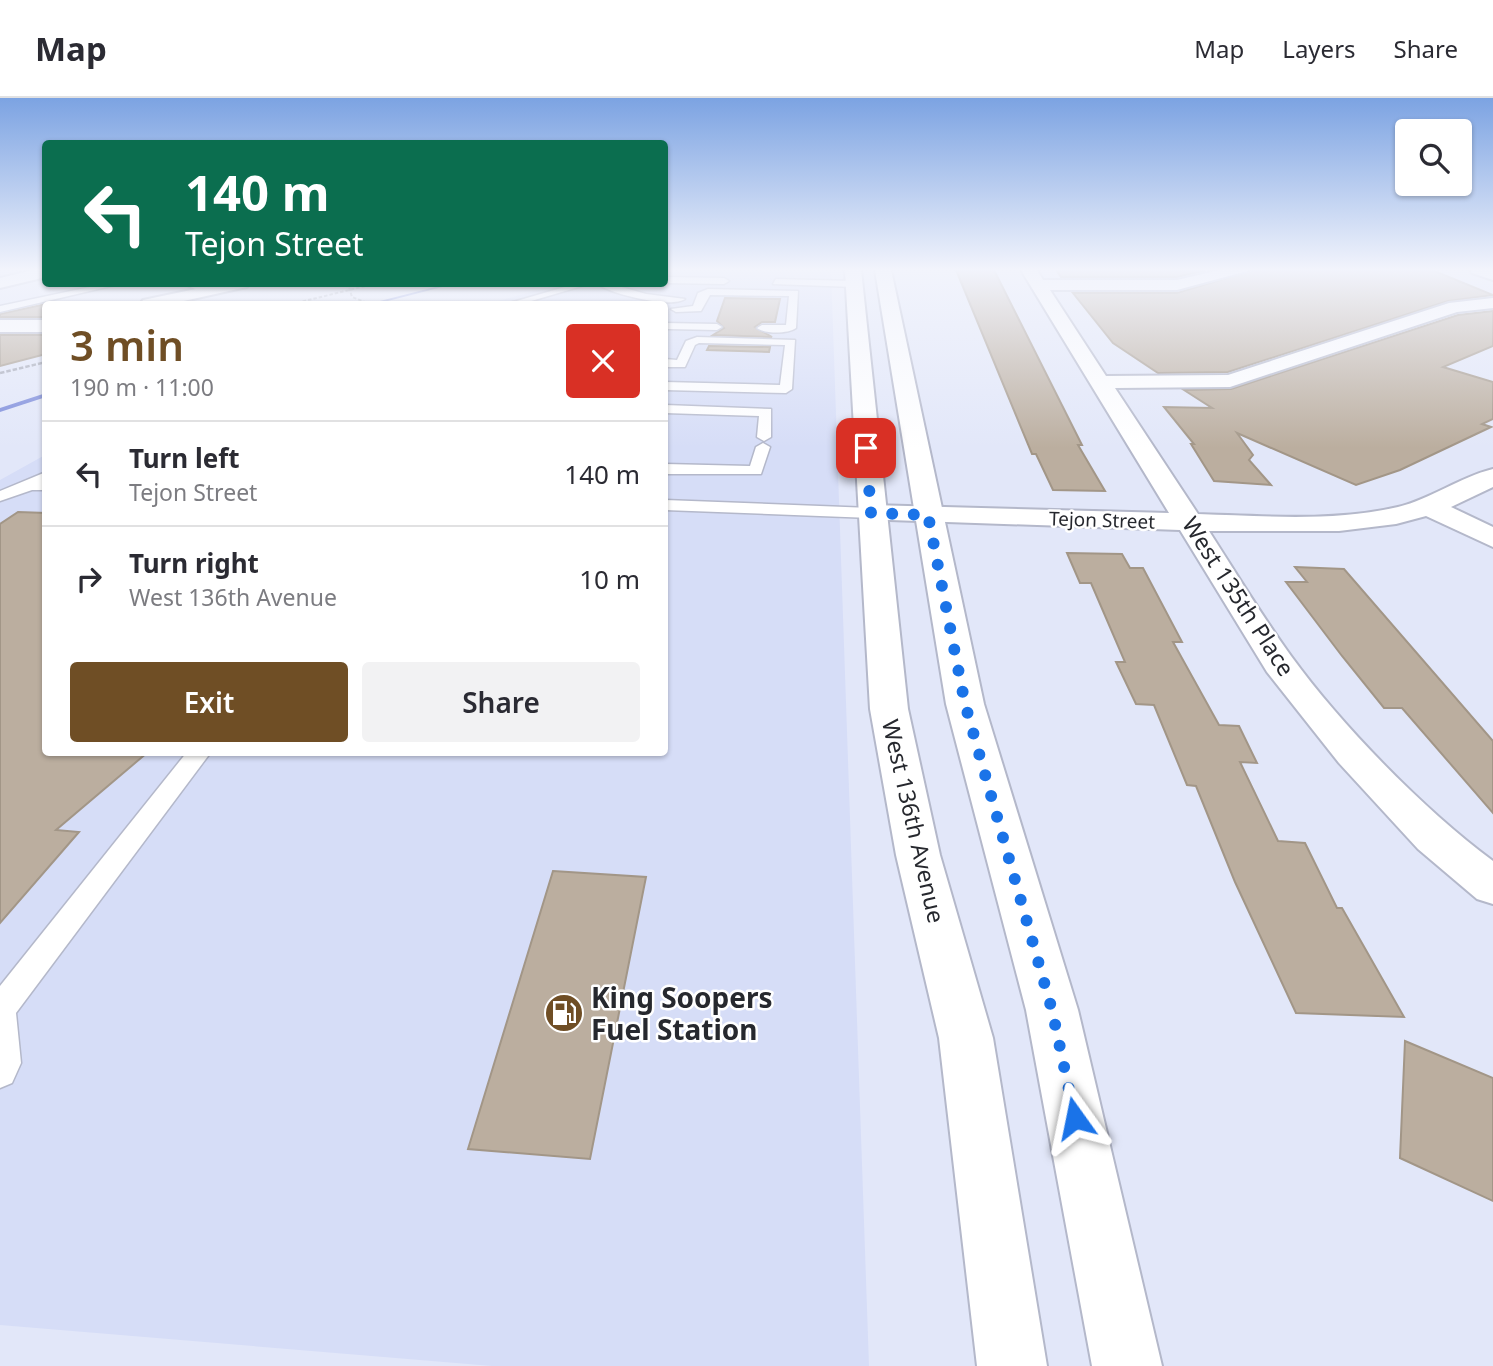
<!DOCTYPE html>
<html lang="en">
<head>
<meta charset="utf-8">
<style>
	:root { --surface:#fff; --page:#f2f2f3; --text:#2b2b33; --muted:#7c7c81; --line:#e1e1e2; --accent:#6f4e25 }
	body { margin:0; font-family:"Noto Sans",sans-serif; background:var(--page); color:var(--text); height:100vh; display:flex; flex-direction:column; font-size:26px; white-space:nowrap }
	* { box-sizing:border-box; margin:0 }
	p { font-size:23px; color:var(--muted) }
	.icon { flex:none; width:38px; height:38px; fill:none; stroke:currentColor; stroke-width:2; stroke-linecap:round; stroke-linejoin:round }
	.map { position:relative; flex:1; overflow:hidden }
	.sheet { position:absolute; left:42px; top:203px; width:626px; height:455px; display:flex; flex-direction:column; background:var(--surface); border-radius:7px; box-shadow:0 2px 5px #0004 }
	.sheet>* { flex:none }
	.top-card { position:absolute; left:42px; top:42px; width:626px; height:147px; border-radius:7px; box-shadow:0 2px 5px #0004; background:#0b6e4f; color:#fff; overflow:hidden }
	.fabs { position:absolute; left:1395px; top:21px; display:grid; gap:14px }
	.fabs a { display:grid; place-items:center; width:77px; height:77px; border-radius:7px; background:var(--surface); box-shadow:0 2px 5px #0004; font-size:35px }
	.pin { position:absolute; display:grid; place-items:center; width:60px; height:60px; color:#fff; margin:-30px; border-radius:14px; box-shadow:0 4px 10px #0006 }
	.me { position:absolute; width:77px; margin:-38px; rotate:348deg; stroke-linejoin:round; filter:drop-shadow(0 0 5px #0008) }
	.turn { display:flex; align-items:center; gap:24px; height:147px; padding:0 28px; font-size:32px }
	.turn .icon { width:91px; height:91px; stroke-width:2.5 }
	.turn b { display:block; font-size:49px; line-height:60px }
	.round { display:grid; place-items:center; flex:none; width:74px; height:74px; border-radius:7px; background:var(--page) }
	.overview { display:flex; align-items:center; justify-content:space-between; height:119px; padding:0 28px }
	h1 { font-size:42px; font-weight:600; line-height:52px; color:var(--accent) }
	.cta { display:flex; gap:14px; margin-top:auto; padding:14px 28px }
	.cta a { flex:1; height:80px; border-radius:7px; background:var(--accent); color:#fff; font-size:28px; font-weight:600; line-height:80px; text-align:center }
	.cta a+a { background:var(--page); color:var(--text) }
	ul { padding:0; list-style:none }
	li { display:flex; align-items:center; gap:21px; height:105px; padding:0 28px; border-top:2px solid var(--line) }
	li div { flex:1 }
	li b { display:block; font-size:26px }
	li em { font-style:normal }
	header { display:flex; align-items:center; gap:42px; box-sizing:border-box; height:98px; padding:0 35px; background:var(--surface); border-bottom:2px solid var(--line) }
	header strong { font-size:33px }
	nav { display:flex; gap:38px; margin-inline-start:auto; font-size:24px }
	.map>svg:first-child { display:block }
</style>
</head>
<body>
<header>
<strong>Map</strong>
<nav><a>Map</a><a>Layers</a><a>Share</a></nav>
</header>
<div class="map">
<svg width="1493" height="1268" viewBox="0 0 1493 1268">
	<rect width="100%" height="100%" fill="#e2e7f9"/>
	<!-- built -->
	<path fill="#d6ddf7" d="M665,172H831L869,1268H492L0,1227V382L45,357L46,654H665V206H487L560,186H665Z"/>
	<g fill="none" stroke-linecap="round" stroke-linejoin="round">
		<!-- stream -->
		<g fill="#7a8ada" fill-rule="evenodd">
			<path d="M447,186H454L376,206H368Z"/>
			<path d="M46,295V299L0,314V310Z"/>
		</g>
	</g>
	<!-- building -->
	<g fill="#bbae9f" stroke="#a29687" stroke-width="2">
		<path d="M956,172H994L1082,347H1078L1105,393L1053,392L1036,356H1032Z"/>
		<path d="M1056,172H1206L1177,179H1061Z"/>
		<path d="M1253,172H1432L1493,197L1448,203L1228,274L1158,275L1113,245L1073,195H1177Z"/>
		<path d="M725,200L780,201L775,224H762L755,229L772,239L713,237L724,230L717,223Z"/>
		<path d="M46,206V219H0V216Z"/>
		<path d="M1493,213V248L1443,269L1493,284V321L1482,326L1491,329L1400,372L1356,387L1237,335L1253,357L1249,362L1271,387L1214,383L1191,346H1194L1164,309L1212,310L1184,292L1231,291L1458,217Z"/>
		<path d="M0,237H46V256L0,268Z"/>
		<path d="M709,248L770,249L769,254L707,252Z"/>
		<path d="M18,414L46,415V654H148L56,732L79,734L0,825V426Z"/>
		<path d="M1067,455L1122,456L1130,470H1143L1182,544H1173L1219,627L1239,628L1257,665L1240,664L1278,743L1305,745L1337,810H1342L1404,919L1296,915L1235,784L1196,688L1187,687L1154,607L1136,606L1116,564H1125L1091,485H1080Z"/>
		<path d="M1295,469L1344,471L1493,643V715L1402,610H1384L1342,558L1286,484H1307Z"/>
		<path d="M553,773L646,779L590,1061L468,1051Z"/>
		<path d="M1405,943L1493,980V1103L1400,1060Z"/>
	</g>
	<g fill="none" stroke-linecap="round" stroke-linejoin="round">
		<defs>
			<g id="lane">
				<path d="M665,179L724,180L729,183L724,186L665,185Z"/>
				<path d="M776,181L854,183L859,186L854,189L773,186Z"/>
				<path d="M104,186H120L0,214V208Z"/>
				<path d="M183,186H196L213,193L208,196Z"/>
				<path d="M575,186H589L521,206H506Z"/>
				<path d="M597,186H611L646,196L685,201C670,211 612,196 597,186Z"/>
				<path d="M708,191L798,193L796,230C788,236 765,236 757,230L762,227H786L789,198L710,197L701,213L676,214L671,211L693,208L698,195Z"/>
				<path d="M665,225L717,226L722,229L717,232L668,231Z"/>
				<path d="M697,239L795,242L792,291L786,295L665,292V284L780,287L785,247L699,245L695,247L685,269H665V261L677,262L686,243Z"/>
				<path d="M665,307L771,311V339L764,343L757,339L759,318L665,315Z"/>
				<path d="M763,345L770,349L761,376H665V366L750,368L756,349Z"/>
				<path d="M46,374V392H32L0,403V393Z"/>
				<path d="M665,402L871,410L879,415L871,420L665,412Z"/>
				<path d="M187,654H211L16,915L21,965L12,985L0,990V888Z"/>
			</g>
			<g id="street">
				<path d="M33,172H46V179L0,190V180Z"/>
				<path d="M1021,172H1037L1043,182H1177L1220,172H1251L1177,192H1050L1106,278L1228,277L1449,205L1493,200V210L1457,214L1230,289L1115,290L1198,416C1263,418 1334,424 1398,409C1431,401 1460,379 1493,371V389L1451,409L1493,429V449L1426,418L1396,426L1339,433H1209C1236,475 1262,518 1291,558C1342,628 1424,712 1493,763V806L1477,801L1418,751L1339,665L1267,574L1180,432L861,421L857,415L861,409L871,407L1169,415Z"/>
				<path d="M1470,172H1493V182L1472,175Z"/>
				<path d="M220,186H249L247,189L170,206H140L143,202Z"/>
				<rect x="0" y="222" width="46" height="12"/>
			</g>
			<g id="secondary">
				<path d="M845,172H861L908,611L940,757L993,940L1047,1268H977L939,940L896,757L870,611Z"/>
				<path d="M875,172H891L984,606L1078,912L1162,1268H1092L1026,912L946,606Z"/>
			</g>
		</defs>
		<!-- lane casing -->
		<use href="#lane" stroke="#b4b8ca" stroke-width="3"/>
		<!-- street casing -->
		<use href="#street" stroke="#b4b8ca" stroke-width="4"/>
		<!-- secondary casing -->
		<use href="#secondary" stroke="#b4b8ca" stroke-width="4"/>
		<!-- path-far1 -->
		<g stroke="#a2a6b4" stroke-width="2" stroke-dasharray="3.5 2" stroke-linecap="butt">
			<path d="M339,186L349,189L352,199L370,206"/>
			<path d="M292,206L374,186"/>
		</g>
		<!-- path -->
		<path stroke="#a2a6b4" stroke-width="2.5" stroke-dasharray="4.5 2" stroke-linecap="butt" d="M0,275L46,264"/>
		<!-- lane -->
		<use href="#lane" fill="#fff" fill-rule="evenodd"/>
		<!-- street -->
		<use href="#street" fill="#fff" fill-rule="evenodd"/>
		<!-- secondary -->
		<use href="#secondary" fill="#fff" fill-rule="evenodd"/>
	</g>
	<!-- sky -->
	<linearGradient id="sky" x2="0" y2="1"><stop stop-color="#7ca3e2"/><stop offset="0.49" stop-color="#f2f4fc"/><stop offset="1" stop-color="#f2f4fc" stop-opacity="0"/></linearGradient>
	<rect width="1493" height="350" fill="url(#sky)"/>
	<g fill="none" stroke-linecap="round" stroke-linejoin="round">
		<!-- route -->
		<path stroke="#1a73e8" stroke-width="12" stroke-dasharray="0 21.6" d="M866,350L871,415L928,417L965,606L1052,912L1075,1020"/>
	</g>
	<!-- icons -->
	<defs>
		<symbol id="fuel-disc" viewBox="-11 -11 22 22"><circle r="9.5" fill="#6f4e25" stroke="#fff"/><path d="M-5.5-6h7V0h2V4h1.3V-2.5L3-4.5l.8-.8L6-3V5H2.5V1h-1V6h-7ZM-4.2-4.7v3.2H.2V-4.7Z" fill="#fff"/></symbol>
	</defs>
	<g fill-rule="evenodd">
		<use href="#fuel-disc" x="542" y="893" width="44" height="44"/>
	</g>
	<g text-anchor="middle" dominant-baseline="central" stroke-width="5" stroke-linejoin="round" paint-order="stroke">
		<!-- far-street labels -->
		<g font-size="19" fill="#26282e" stroke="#fff">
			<text transform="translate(1102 422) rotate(2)">Tejon Street</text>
		</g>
		<!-- street labels -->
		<g font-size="23" fill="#26282e" stroke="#fff">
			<text transform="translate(1239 498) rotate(57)">West 135th Place</text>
			<text transform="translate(914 723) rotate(77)">West 136th Avenue</text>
		</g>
		<!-- near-poi labels -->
		<g font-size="28" font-weight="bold" fill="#26282e" stroke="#fff" text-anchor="start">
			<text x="591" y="899">King Soopers<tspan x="591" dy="32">Fuel Station</tspan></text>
		</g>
	</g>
</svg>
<div class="fabs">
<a><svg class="icon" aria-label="search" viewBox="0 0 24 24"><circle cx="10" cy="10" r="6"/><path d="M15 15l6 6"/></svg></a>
</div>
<div class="pin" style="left:866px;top:350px;background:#d93025"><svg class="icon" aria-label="arrive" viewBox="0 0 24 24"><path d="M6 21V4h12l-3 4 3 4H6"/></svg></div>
<svg class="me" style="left:1075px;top:1020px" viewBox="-20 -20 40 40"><path d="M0-17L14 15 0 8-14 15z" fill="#1a73e8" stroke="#fff" stroke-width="4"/></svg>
<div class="top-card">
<div class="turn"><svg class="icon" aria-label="left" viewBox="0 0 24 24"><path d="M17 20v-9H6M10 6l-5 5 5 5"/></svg><div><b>140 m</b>Tejon Street</div></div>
</div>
<section class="sheet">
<div class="overview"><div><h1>3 min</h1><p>190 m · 11:00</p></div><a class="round" style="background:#d93025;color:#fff"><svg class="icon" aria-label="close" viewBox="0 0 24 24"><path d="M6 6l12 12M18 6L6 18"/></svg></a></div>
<ul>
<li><svg class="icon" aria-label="left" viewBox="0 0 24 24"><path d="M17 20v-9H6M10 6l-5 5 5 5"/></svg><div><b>Turn left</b><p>Tejon Street</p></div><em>140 m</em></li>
<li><svg class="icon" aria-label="right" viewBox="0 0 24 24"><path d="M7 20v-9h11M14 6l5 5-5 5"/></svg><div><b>Turn right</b><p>West 136th Avenue</p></div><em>10 m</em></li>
</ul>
<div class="cta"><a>Exit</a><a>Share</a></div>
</section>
</div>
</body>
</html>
